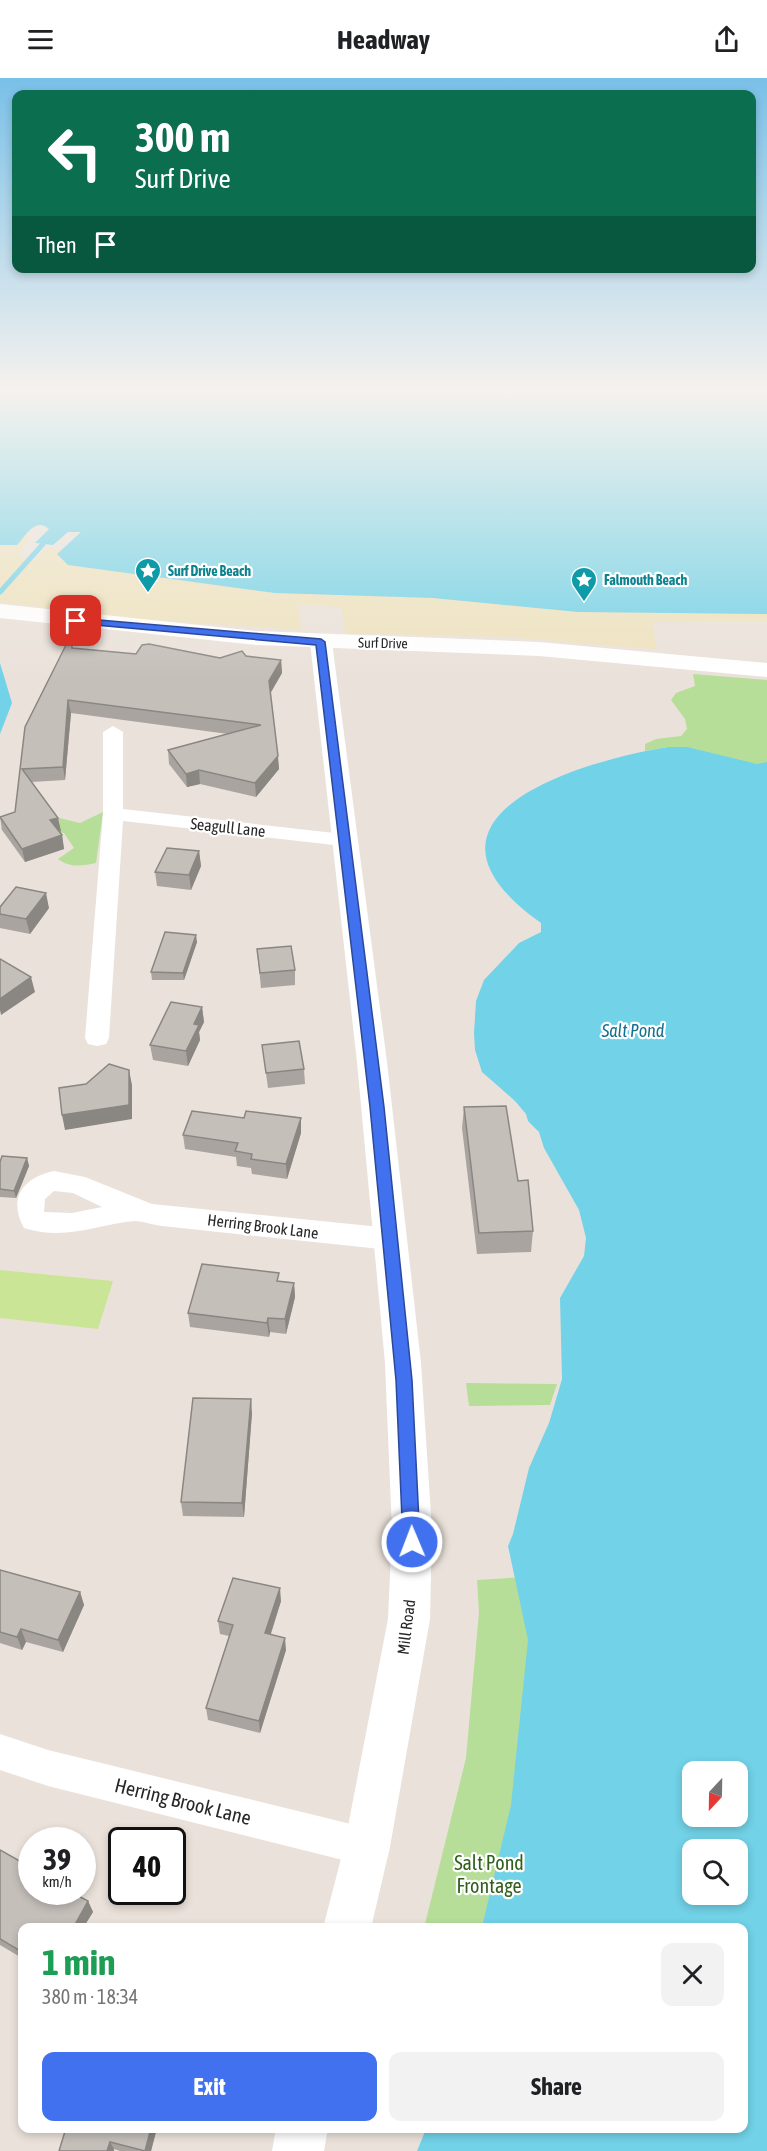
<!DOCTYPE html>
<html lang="en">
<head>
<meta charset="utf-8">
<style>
	:root { --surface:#fff; --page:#f2f2f2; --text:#202124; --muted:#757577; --accent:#4271ef }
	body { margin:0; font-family:"Asap Condensed",sans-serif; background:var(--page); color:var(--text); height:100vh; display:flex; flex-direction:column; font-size:22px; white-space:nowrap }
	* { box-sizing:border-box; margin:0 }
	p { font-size:20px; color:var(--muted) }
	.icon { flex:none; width:33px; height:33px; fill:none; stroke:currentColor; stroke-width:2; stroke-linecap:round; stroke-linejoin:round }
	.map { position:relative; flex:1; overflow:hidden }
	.sheet { position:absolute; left:18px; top:1845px; width:730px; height:210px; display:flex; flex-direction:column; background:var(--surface); border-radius:12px; box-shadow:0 3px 9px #0003 }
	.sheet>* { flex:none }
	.hud { position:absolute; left:12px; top:12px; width:744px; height:183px; border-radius:12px; box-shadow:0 3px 9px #0003; background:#0b6e4f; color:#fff; overflow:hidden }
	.needle { width:39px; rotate:202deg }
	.buttons { position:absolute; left:682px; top:1683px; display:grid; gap:12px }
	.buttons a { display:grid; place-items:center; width:66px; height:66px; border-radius:12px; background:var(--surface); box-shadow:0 3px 9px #0003; font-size:30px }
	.speed { position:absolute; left:18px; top:1749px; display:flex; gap:12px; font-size:30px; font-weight:700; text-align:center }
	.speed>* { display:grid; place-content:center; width:78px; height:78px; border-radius:50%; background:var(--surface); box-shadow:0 3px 9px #0003; line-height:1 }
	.speed small { font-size:15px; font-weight:400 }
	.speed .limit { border:3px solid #111; border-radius:9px; background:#fff; color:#111 }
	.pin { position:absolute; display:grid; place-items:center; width:51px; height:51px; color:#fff; margin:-26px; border-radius:12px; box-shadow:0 3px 9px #0006 }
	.me { position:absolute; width:66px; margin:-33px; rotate:359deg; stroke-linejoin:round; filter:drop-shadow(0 0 4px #0008) }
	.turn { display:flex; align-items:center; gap:21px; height:126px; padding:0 24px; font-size:27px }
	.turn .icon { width:78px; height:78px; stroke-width:2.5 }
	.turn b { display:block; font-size:42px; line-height:51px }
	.then { display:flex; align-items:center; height:57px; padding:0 24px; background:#0003; gap:12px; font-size:22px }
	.round { display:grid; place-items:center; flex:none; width:63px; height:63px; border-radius:12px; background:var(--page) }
	.overview { display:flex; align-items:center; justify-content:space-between; height:102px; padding:0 24px }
	h1 { font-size:36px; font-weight:700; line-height:45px; color:#1e9e55 }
	.button { display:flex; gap:12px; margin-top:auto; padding:12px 24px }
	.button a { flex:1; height:69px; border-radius:12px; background:var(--accent); color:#fff; font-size:24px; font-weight:700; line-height:69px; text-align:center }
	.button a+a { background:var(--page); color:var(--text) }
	header { display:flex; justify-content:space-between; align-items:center; height:78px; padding:0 24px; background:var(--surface); font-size:27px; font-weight:700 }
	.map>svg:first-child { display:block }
</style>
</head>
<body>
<header><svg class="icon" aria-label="menu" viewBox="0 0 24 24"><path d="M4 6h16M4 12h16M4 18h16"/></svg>Headway<svg class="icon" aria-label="share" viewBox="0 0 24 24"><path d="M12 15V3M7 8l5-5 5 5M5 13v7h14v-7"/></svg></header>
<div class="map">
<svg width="767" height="2073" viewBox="0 0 767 2073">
	<rect width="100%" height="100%" fill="#eae2da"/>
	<!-- green -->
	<g fill="#b6de99">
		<path d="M693,596L767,602V690L668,669L645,673V666L656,661L681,658L687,651L685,641L671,622L676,615L695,608Z"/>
		<path d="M103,734L96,785C83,788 69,790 58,781L74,770L64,755L2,752L1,750L43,736L80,745Z"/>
		<path d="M466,1305L557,1306L550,1327L469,1328Z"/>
		<path d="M543,1498L528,1849L424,1850L466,1680L479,1534L477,1502Z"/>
	</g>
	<!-- sand -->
	<path fill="#eee2be" d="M0,452L29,458V462L17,478L35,482L49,468L70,475L767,524V543L653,544L656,571L506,559L345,555L341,529L298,527L301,552L140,541L0,524Z"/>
	<!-- pitch -->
	<path fill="#cae595" d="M0,1192L113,1203L98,1251L0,1240Z"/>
	<!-- water -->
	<g fill="#72d2e7" fill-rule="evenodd">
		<path d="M0,311H767V536L578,534L433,520L275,515L68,487L57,476L81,454H68L53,467L35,465L49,451C36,439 26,457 17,467H0Z"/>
		<path d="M0,585L12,625L0,656Z"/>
		<path d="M668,669H687L757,686L767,684V2073H417L426,2051L744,2050V1850L482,1849L511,1727L528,1562L508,1468L513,1456L529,1390L549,1345L562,1301L560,1220L584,1178L586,1160L579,1132L544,1070L539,1054L528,1043L526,1036L515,1023L482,994L475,972L474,955L476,923L484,902L519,865L541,854V845C393,740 576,684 668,669ZM693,1694H738V1738H693ZM693,1772H738V1816H693Z"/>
	</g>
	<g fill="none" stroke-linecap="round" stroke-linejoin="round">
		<!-- stream -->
		<path stroke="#72d2e7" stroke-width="5" d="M0,514L43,466"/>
		<!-- minor -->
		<g fill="#fff" fill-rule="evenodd">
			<path d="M113,648L123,654V731L343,756L350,758L353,762L350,766L343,768L123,743L109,960L106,966L97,968L88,966L85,960L103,736V654Z"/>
			<path d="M54,1093L85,1099L152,1126L390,1150L400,1153L404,1161L400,1169L390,1172L162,1148C153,1147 143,1143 134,1143C96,1147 64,1163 24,1150C8,1121 22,1100 54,1093ZM54,1113L73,1115L102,1129L72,1135L44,1134L45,1121Z"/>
			<path d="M0,1656L48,1672L367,1750L380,1756L386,1769L380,1782L367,1788L48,1708L0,1692Z"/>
		</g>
		<!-- tertiary -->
		<g fill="#fff" fill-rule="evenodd">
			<path d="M321,557L329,559L332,564L387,984L421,1285L432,1452L430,1541L390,1769L371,1850H323L344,1769L388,1541L392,1452L385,1285L357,984L310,564L313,559Z"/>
			<path d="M276,2050H328L324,2073H272Z"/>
		</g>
		<!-- secondary -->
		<path fill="#fff" fill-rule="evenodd" d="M0,526L257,553L539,564L767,585V599L539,578L257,567L0,540Z"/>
	</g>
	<!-- wall -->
	<g fill="#a9a4a0">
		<path d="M74,570L136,576L220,580L246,578L281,582L282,595L270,615L279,691L256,719L200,706L187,709L169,686L168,672L228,656L71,635L65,702L32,704L61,753L59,754L62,757L64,771L25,784L2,752L0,739L15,734L25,649Z"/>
		<path d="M199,773L201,788L191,812L157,808L155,794Z"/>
		<path d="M0,829L49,830L30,856L0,850Z"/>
		<path d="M197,864L184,902H152L151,894Z"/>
		<path d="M257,871L295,892V907L261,910Z"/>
		<path d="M202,929L204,944L199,954L200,962L188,988L153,982L150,967Z"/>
		<path d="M262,967L304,991L305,1006L268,1010Z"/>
		<path d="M464,1029L518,1103L533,1153L531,1174L477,1176L462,1050Z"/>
		<path d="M244,1040H301V1055L287,1101L252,1096L251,1090L237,1088L236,1079L185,1071L183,1057Z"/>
		<path d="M27,1080L29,1088L16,1120L0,1119V1084Z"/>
		<path d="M280,1203L294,1205L295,1219L286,1256L270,1254L269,1259L190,1249L188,1235Z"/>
		<path d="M252,1335L244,1439L183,1438L181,1424Z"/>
		<path d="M0,1492L80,1514L84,1527L63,1574L26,1564L22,1572L0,1565Z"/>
		<path d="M281,1523L271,1556L286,1572L260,1655L208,1642L206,1630L229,1558L220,1556L218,1543Z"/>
		<path d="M0,1772L88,1823L93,1834L83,1850H22V1880L0,1867Z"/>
		<path d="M66,2050H157L151,2073H120L114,2071V2073H59Z"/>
	</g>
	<!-- shaded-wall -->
	<g fill="#8a8682">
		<path d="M281,582L282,595L270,616L269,603Z"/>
		<path d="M68,622L71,635L65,702L63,689Z"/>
		<path d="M278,678L279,691L256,719L255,705Z"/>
		<path d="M199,692L200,706L187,709L186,696Z"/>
		<path d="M58,740L61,753L53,756L50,742Z"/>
		<path d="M62,757L64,771L25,784L22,771Z"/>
		<path d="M199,773L201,788L191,812L189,797Z"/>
		<path d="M46,815L49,830L30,856L26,841Z"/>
		<path d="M196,857L197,864L184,902L183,895Z"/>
		<path d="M31,899L35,914L1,937L0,932V921Z"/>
		<path d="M202,929L204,944L199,954L200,962L188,988L186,973L194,946Z"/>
		<path d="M129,992L132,1007V1041L65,1052L62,1037Z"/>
		<path d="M301,1040V1055L287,1101L286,1086Z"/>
		<path d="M27,1080L29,1088L16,1120L14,1113Z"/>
		<path d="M294,1205L295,1219L286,1256L285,1241Z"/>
		<path d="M268,1240L270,1254L269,1259L267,1245Z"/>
		<path d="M251,1321L252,1335L244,1439L242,1425Z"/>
		<path d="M280,1510L281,1523L267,1567L265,1555Z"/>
		<path d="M80,1514L84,1527L63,1574L58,1562Z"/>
		<path d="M21,1551L26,1564L22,1572L17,1559Z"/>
		<path d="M285,1560L286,1572L260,1655L259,1643Z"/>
		<path d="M88,1823L93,1834L83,1850H73Z"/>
		<path d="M151,2050H157L151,2073H145Z"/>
		<path d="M110,2064L114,2071V2073H107Z"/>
	</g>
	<!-- building -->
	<g fill="#c5bfba" stroke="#8a8682" stroke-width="1.5">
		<path d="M72,555V570L136,576L142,567L149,566L220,580L242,573L246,578L281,582L269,603L278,678L255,705L199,692L186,696L168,672L261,647L68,622L63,689L22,691L58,740L50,742L62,757L22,771L0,739L15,734L25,649Z"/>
		<path d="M167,770L199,773L189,797L155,794Z"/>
		<path d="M16,809L46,815L26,841L0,836V829Z"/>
		<path d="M165,854L196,857L183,895L151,894Z"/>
		<path d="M291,868L295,892L260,895L257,871Z"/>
		<path d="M0,881L31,899L0,921Z"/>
		<path d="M171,924L202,929L194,946L199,947L186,973L150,967Z"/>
		<path d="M299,963L304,991L266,995L262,967Z"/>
		<path d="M109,986L129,992V1027L62,1037L59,1010L86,1006Z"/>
		<path d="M506,1028L518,1103L528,1102L533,1153L479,1155L464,1029Z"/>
		<path d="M192,1033L244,1040L246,1033L301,1040L286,1086L251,1081L252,1076L235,1073L238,1065L183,1057Z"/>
		<path d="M2,1078L27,1080L14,1113L0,1111V1084Z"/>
		<path d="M202,1186L279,1195L277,1203L294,1205L285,1241L268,1240L267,1245L188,1235Z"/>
		<path d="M193,1320L251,1321L242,1425L181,1424Z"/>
		<path d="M0,1492L80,1514L58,1562L21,1551L17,1559L0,1554Z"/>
		<path d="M233,1500L280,1510L265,1555L285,1560L259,1643L206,1630L233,1547L218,1543Z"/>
		<path d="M0,1772L32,1790V1814H71L88,1823L73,1850H22V1874L0,1861Z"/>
		<path d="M66,2050H151L145,2073L110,2064L107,2073H59Z"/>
	</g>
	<!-- sky -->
	<linearGradient id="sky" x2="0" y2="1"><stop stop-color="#79c0e8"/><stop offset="0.52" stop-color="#f6f2ee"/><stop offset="1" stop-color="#f6f2ee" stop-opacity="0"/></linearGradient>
	<rect width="767" height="601" fill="url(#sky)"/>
	<!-- route -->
	<path fill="#4271ef" stroke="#2b499b" stroke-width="1.5" d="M76,540L321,561L325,564L384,1029L412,1302L420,1464L418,1470L412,1472L405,1470L403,1464L396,1302L370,1029L316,567L73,545L71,543Z"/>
	<!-- icons -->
	<defs>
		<symbol id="sight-pin" viewBox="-11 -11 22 30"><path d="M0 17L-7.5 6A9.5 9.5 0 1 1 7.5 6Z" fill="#0f9aa8" stroke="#fff"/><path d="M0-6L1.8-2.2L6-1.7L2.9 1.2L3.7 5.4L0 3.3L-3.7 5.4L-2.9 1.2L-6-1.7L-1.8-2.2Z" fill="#fff"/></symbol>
	</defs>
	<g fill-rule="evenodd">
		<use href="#sight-pin" x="133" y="478" width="30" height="40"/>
		<use href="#sight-pin" x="569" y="487" width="30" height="40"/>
	</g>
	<g text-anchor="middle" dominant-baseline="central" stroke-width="4.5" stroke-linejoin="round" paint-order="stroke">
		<!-- far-culture labels -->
		<g font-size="14" font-weight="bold" fill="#0d838f" stroke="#fff" text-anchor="start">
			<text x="168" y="493">Surf Drive Beach</text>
			<text x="604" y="502">Falmouth Beach</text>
		</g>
		<!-- far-street labels -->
		<g font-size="14" fill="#282828" stroke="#fff">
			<text transform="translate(383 565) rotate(1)">Surf Drive</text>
		</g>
		<!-- street labels -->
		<g font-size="16" fill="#282828" stroke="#fff">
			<text transform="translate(228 749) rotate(6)">Seagull Lane</text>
			<text transform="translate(263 1148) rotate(7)">Herring Brook Lane</text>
			<text transform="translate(406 1549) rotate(-83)">Mill Road</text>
		</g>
		<!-- water labels -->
		<g font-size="18" font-style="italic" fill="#147090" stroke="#fff">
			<text x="633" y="952">Salt Pond</text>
		</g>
		<!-- near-street labels -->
		<g font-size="20" fill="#282828" stroke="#fff">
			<text transform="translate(183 1723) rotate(14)">Herring Brook Lane</text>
		</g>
		<!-- near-park labels -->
		<g font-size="20" fill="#31601d" stroke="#fff">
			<text x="489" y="1784">Salt Pond<tspan x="489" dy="23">Frontage</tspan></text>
		</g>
	</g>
</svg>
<div class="buttons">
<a><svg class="needle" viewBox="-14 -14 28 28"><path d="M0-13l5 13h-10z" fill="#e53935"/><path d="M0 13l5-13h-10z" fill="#757577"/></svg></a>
<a><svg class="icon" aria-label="search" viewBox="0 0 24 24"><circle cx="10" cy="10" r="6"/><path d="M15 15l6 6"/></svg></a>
</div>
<div class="speed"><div>39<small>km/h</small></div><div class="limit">40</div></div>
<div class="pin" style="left:76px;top:543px;background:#d93025"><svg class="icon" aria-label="arrive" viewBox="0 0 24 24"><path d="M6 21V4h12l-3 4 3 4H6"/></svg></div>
<svg class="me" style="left:412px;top:1464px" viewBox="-20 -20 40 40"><circle r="17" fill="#4271ef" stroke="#fff" stroke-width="3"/><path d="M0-11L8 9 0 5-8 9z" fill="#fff"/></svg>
<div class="hud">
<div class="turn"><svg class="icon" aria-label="left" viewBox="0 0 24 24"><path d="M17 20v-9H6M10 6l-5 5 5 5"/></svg><div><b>300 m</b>Surf Drive</div></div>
<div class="then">Then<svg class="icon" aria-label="arrive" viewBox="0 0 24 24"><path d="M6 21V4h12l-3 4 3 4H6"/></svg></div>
</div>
<section class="sheet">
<div class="overview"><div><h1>1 min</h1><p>380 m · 18:34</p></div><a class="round"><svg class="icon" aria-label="close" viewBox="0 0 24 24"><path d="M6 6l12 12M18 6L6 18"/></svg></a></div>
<div class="button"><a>Exit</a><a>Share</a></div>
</section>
</div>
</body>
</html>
